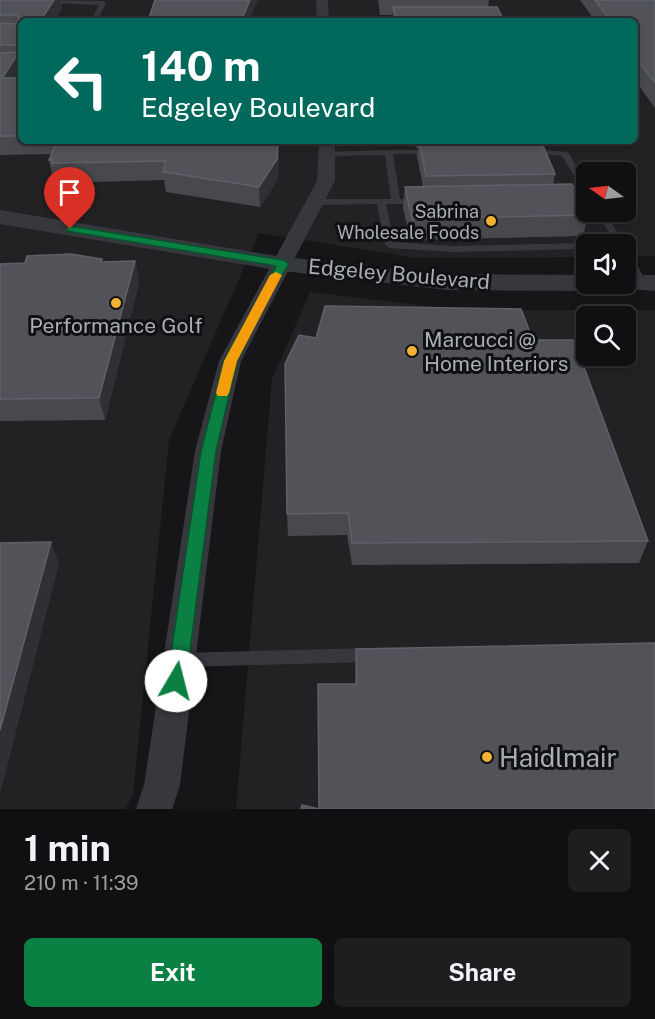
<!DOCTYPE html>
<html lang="en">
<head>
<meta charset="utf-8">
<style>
	:root { --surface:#101012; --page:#1e1e20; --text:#f1f3f6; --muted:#9c9d9f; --line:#303032; --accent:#0b8043 }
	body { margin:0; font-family:"Public Sans",sans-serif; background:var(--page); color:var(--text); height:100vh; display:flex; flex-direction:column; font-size:22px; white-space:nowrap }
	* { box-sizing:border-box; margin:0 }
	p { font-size:20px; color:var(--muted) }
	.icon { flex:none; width:33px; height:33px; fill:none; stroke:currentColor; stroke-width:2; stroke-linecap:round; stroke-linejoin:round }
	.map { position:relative; height:809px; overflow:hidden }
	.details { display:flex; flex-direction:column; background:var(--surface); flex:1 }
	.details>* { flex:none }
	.top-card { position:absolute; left:18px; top:18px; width:620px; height:126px; border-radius:9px; box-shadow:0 3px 9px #0003,0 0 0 2px var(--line); background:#00695c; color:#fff; overflow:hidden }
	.needle { width:39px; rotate:284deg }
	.controls { position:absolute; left:576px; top:162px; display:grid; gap:12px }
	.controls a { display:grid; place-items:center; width:60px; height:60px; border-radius:9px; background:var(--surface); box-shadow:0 3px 9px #0003,0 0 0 2px var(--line); font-size:30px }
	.pin { position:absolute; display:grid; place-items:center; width:51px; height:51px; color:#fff; margin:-62px -26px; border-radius:50% 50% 50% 0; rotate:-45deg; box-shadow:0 0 6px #0007 }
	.pin .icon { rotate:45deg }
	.me { position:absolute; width:66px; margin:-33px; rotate:8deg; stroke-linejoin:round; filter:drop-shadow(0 0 4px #0008) }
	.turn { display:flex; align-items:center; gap:21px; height:126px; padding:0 24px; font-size:27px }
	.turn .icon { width:78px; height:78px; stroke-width:2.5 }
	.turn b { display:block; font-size:42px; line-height:51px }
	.round { display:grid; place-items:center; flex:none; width:63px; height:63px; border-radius:9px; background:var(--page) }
	.overview { display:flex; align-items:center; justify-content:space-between; height:102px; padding:0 24px }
	h1 { font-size:36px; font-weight:700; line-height:45px }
	.primary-button { display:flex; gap:12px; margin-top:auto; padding:12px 24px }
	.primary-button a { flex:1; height:69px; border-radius:9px; background:var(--accent); color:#fff; font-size:24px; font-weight:700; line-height:69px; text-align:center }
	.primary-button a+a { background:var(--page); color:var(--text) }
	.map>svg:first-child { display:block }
</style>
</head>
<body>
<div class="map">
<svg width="655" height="809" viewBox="0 0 655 809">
	<rect width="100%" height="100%" fill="#161618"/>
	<!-- built -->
	<g fill="#222225" fill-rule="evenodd">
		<path d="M0,0H655V256H626V244H586V257L417,258L259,233L169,440L133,795L125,809H0ZM21,21H634V141H21ZM586,172H626V212H586Z"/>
		<path d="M310,292L461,310H655V809H236L272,379ZM586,316H626V356H586Z"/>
	</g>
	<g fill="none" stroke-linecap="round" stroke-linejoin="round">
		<!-- service -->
		<g fill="#37383d" fill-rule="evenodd">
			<path d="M44,0L103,1L106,3L97,21H91L99,5L46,3Z"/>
			<path d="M514,16L518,21H487L484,19L487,17Z"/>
			<path d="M409,18L411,21H344L347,19Z"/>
			<path d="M529,149L568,152L586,182V190H583L562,156L532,153H529Z"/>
			<path d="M389,150H433L437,152L433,154H393L400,199L418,198L422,201L418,204H386L394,242L452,246L586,243L590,244H586V249L452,252L390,248L385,245L377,204L315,205L311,202L315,199H391L385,155L327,156L323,154L327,152Z"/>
			<path d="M586,196V202L565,203L561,200L565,197Z"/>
			<path d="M597,212H605L624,244H616Z"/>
			<path d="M626,251L631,254L647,283L646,285L642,286C631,281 625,262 626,251Z"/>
			<path d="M372,648L378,650L380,655L378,660L372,662L179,667L173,665L171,660L173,655L179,653Z"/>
		</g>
		<!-- minor -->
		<g fill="#37383d" fill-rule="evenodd">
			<path d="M316,0H328L329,21H317Z"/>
			<path d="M319,141H335V181L241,361L221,451L180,785L172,809H136L144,785L195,451L219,361L317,181Z"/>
		</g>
		<!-- tertiary -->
		<g fill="#37383d" fill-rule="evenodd">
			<path d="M0,210L283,257L447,274L586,275V284H598L595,288L586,291L447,290L283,271L0,224Z"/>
			<path d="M655,275V291L617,288L614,284H626V275Z"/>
		</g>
	</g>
	<!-- wall -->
	<g fill="#47494d">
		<path d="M0,0H61L62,7L54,21H21L18,78H21V141H279L278,179L260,207L166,192L164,180L57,183L56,179H53L49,160L51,154L0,155Z"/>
		<path d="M378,0H489L488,7L504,21H393V15H380Z"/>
		<path d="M580,0H655V108L634,79V21H595Z"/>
		<path d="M407,141H554H541L555,174L553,185L588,215L583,236L410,240L403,207L405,187H423L417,156L418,148H416L414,142H407Z"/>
		<path d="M102,259V262L135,261L139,282L105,420L0,421V264Z"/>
		<path d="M316,338L533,340L648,541L639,563L352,565L347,535L288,536L287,514Z"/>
		<path d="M655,643L355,684V670L356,649Z"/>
	</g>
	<!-- shaded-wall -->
	<g fill="#2f3033">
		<path d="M54,0H61L62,7L54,21H40Z"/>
		<path d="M250,0H258L249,21L242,19Z"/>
		<path d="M21,49V73L6,96L2,78Z"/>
		<path d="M278,141H279L278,179L260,207L259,187Z"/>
		<path d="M135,261L139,282L105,420L99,398Z"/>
		<path d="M51,542L59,564L0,794V730Z"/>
	</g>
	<!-- building -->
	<g fill="#525359" stroke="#5f6168" stroke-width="1.5">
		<path d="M0,0H54L40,21H21V49L2,78H21V136H0V53L18,52L17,45H0V23L17,24L19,18L17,15H0Z"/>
		<path d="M155,0H250L242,19H253L252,21H148Z"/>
		<path d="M595,0H655V83L636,58H639L634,52V21H611Z"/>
		<path d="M393,7H497L504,21H397Z"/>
		<path d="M57,141H278L277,159L259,187L163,172L166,161L52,163L53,160H49Z"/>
		<path d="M419,141H541L555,174L426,176Z"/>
		<path d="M572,184L588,215L412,219L405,187Z"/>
		<path d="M71,254L102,259L101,262L135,261L99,398L0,399V264L25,263L27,256Z"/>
		<path d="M325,306L521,309L533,340H574L648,541L352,543L348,513L287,514L285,364L299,335L316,338Z"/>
		<path d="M51,542L0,730V543Z"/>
		<path d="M655,643V809H319L318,684H357L356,649Z"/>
		<path d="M302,805L319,809H301Z"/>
	</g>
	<!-- route -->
	<path fill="#0b8043" stroke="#07532c" stroke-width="1.5" d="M70,226L283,260L289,264L276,284L237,361L216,451L186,681L183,687L176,689L170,687L167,681L201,451L224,361L276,266L67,231V227Z"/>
	<!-- slow -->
	<path fill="#f59e0b" d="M276,272L282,275L237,361L229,393L227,396H218L216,393L224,361L270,275Z"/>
	<!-- markers -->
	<g fill="#f2b134" stroke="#111113" stroke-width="2">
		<circle cx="491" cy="221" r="6"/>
		<circle cx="116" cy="303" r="6"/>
		<circle cx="412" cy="351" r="6"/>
		<circle cx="487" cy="757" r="6"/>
	</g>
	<g text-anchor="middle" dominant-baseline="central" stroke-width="6" stroke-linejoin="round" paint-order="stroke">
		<!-- far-poi labels -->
		<g font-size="18" fill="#a8adb8" stroke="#111113" text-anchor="end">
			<text x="479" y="211">Sabrina<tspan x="479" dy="21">Wholesale Foods</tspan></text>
		</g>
		<!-- street labels -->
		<g font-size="21" fill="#a8adb8" stroke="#111113">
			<text transform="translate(399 274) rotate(5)">Edgeley Boulevard</text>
		</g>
		<!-- poi labels -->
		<g font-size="21" fill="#a8adb8" stroke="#111113">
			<text x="116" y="325">Performance Golf</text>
			<text x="424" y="339" text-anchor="start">Marcucci @<tspan x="424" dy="24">Home Interiors</tspan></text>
		</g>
		<!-- near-poi labels -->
		<g font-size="26" fill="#a8adb8" stroke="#111113" text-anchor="start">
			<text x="499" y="757">Haidlmair</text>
		</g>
	</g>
</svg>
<div class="controls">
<a><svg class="needle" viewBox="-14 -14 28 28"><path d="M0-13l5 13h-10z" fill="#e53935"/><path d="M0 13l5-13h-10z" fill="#9c9d9f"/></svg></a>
<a><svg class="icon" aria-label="sound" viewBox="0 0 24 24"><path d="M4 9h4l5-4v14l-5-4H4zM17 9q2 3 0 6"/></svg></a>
<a><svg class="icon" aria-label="search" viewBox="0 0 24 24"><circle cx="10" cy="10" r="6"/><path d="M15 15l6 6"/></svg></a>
</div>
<div class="pin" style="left:70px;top:229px;background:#d93025"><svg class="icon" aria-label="arrive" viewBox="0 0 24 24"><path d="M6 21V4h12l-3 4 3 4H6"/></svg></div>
<svg class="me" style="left:176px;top:681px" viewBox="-20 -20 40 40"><circle r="19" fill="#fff"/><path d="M0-13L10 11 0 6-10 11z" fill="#0b8043"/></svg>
<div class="top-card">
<div class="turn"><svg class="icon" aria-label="left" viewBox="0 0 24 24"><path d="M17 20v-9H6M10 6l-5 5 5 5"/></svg><div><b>140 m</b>Edgeley Boulevard</div></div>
</div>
</div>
<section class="details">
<div class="overview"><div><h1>1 min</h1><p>210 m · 11:39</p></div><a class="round"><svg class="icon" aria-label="close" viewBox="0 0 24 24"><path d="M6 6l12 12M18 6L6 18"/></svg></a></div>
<div class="primary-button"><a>Exit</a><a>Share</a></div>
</section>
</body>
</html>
